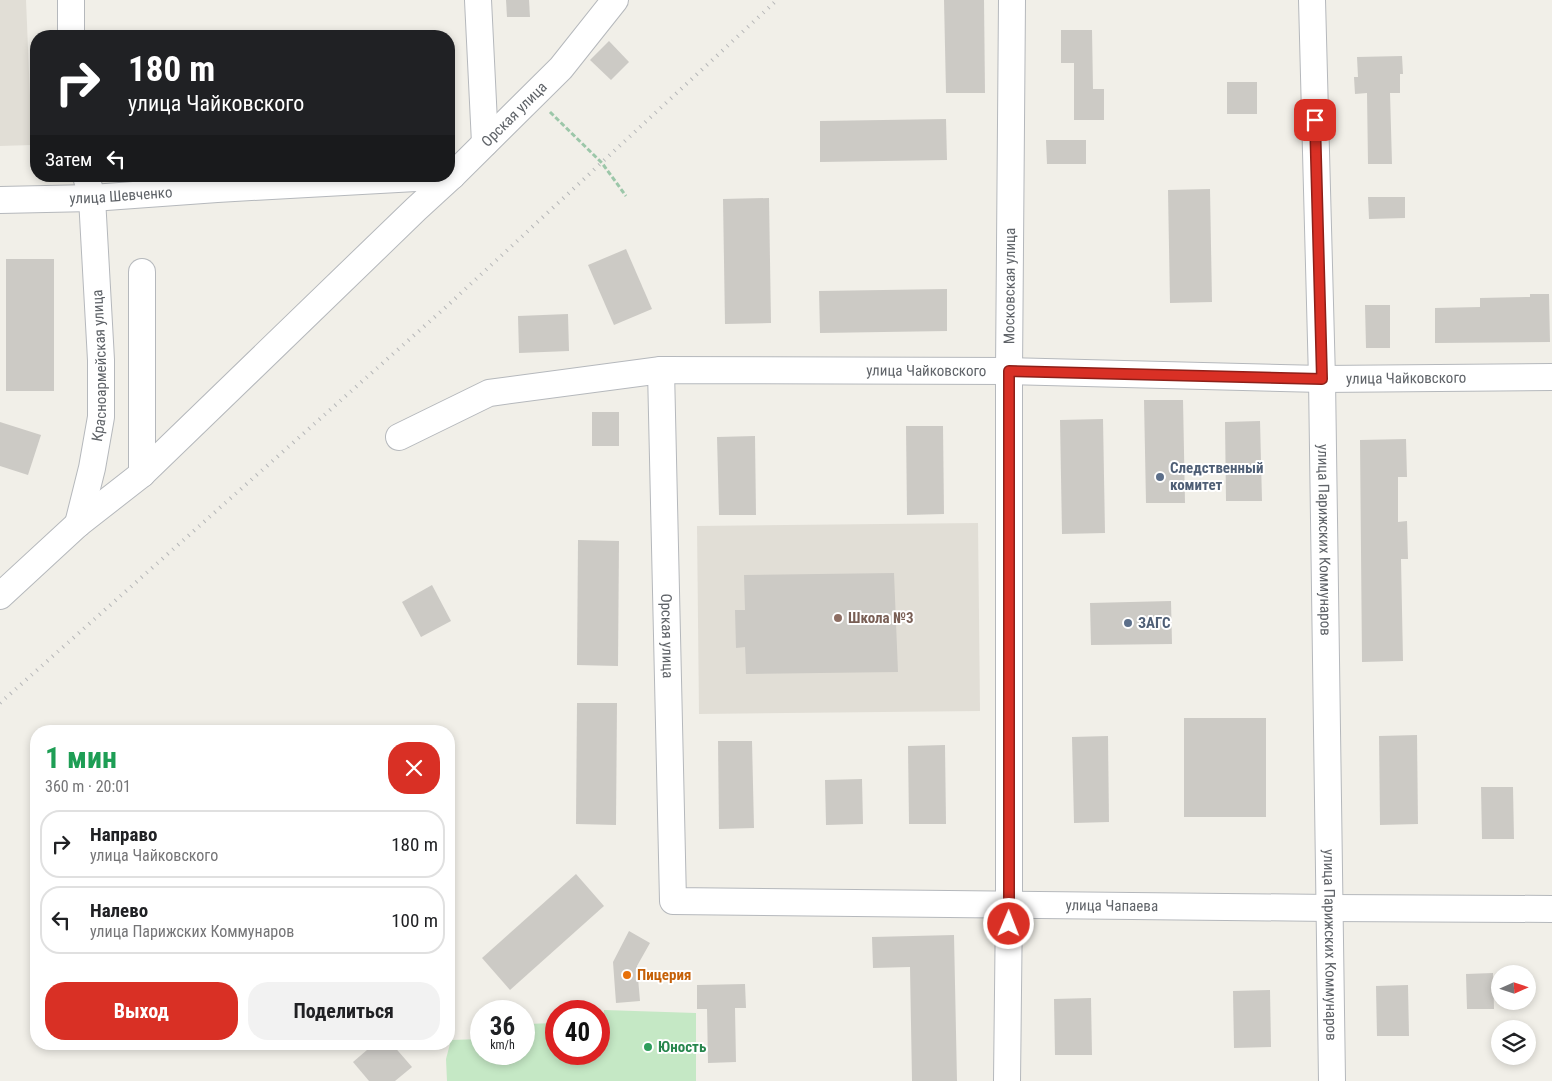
<!DOCTYPE html>
<html lang="ru">
<head>
<meta charset="utf-8">
<style>
	:root { --surface:#fff; --page:#f2f2f2; --text:#202124; --muted:#757577; --line:#e0e0e0; --accent:#d93025 }
	body { margin:0; font-family:"Roboto Condensed",sans-serif; background:var(--page); color:var(--text); height:100vh; display:flex; flex-direction:column; font-size:19px; white-space:nowrap }
	* { box-sizing:border-box; margin:0 }
	p { font-size:16px; color:var(--muted) }
	.icon { flex:none; width:28px; height:28px; fill:none; stroke:currentColor; stroke-width:2; stroke-linecap:round; stroke-linejoin:round }
	.map { position:relative; flex:1; overflow:hidden }
	.side { position:absolute; left:30px; top:725px; width:425px; height:325px; display:flex; flex-direction:column; background:var(--surface); border-radius:20px; box-shadow:0 2px 8px #0003 }
	.side>* { flex:none }
	.banner { position:absolute; left:30px; top:30px; width:425px; height:152px; border-radius:20px; box-shadow:0 2px 8px #0003; background:#202124; color:#fff; overflow:hidden }
	.needle { width:32px; rotate:87deg }
	.controls { position:absolute; left:1491px; top:965px; display:grid; gap:10px }
	.controls a { display:grid; place-items:center; width:45px; height:45px; border-radius:50%; background:var(--surface); box-shadow:0 2px 8px #0003; font-size:25px }
	.speed { position:absolute; left:470px; top:1000px; display:flex; gap:10px; font-size:25px; font-weight:700; text-align:center }
	.speed>* { display:grid; place-content:center; width:65px; height:65px; border-radius:50%; background:var(--surface); box-shadow:0 2px 8px #0003; line-height:1 }
	.speed small { font-size:12px; font-weight:400 }
	.speed .limit { border:8px solid #d22; background:#fff; color:#111 }
	.pin { position:absolute; display:grid; place-items:center; width:42px; height:42px; color:#fff; margin:-21px; border-radius:10px; box-shadow:0 2px 8px #0006 }
	.me { position:absolute; width:55px; margin:-28px; rotate:1deg; stroke-linejoin:round; filter:drop-shadow(0 0 4px #0008) }
	.turn { display:flex; align-items:center; gap:18px; height:105px; padding:0 15px; font-size:22px }
	.turn .icon { width:65px; height:65px; stroke-width:2.5 }
	.turn b { display:block; font-size:35px; line-height:42px }
	.then { display:flex; align-items:center; height:48px; padding:0 15px; background:#0003; gap:10px; font-size:19px }
	.round { display:grid; place-items:center; flex:none; width:52px; height:52px; border-radius:20px; background:var(--page) }
	.head { display:flex; align-items:center; justify-content:space-between; height:85px; padding:0 15px }
	h1 { font-size:30px; font-weight:700; line-height:38px; color:#1e9e55 }
	.primary-button { display:flex; gap:10px; margin-top:auto; padding:10px 15px }
	.primary-button a { flex:1; height:58px; border-radius:20px; background:var(--accent); color:#fff; font-size:20px; font-weight:700; line-height:58px; text-align:center }
	.primary-button a+a { background:var(--page); color:var(--text) }
	ul { padding:0; list-style:none }
	li { display:flex; align-items:center; gap:15px; height:68px; margin:0 10px 8px; padding:0 5px; border:2px solid var(--line); border-radius:20px }
	li div { flex:1 }
	li b { display:block; font-size:19px }
	li em { font-style:normal }
	.map>svg:first-child { display:block }
</style>
</head>
<body>
<div class="map">
<svg width="1552" height="1081" viewBox="0 0 1552 1081">
	<rect width="100%" height="100%" fill="#f1efe8"/>
	<!-- education -->
	<g fill="#e1ded6">
		<path d="M0,0H26L32,145L0,146Z"/>
		<path d="M978,523L980,711L699,714L697,526Z"/>
	</g>
	<!-- green -->
	<path fill="#c5e8c5" d="M604,1010L696,1013V1081H447L446,1059L451,1040L481,1039V1054H524V1039L526,1024L556,1023V1054H599V1021H603Z"/>
	<!-- building -->
	<g fill="#cccac5">
		<path d="M506,0H529L530,17H507Z"/>
		<path d="M944,0H984L985,93H946Z"/>
		<path d="M1061,30H1092L1093,89H1104V120H1074V63H1061Z"/>
		<path d="M609,41L629,62L611,80L590,60Z"/>
		<path d="M1402,56L1403,74H1400V93H1390L1392,164H1368L1367,93L1355,94L1354,77H1358L1357,57Z"/>
		<rect x="1227" y="82" width="30" height="32"/>
		<path d="M946,119L947,160L820,162V121Z"/>
		<path d="M1046,140H1086V164H1047Z"/>
		<path d="M1210,189L1212,302L1170,303L1168,190Z"/>
		<path d="M1368,197H1405V218L1369,219Z"/>
		<path d="M769,198L771,323L725,324L723,199Z"/>
		<path d="M626,249L652,309L614,325L588,265Z"/>
		<rect x="6" y="259" width="48" height="132"/>
		<path d="M947,289V331L820,333L819,291Z"/>
		<path d="M1530,294H1549L1550,342L1435,343V308L1480,307V298L1530,297Z"/>
		<path d="M1365,305H1390V348H1366Z"/>
		<path d="M568,314L569,351L519,353L518,316Z"/>
		<path d="M1144,400H1183L1185,503H1146Z"/>
		<rect x="592" y="412" width="27" height="34"/>
		<path d="M1103,419L1105,533L1062,534L1060,420Z"/>
		<path d="M1260,421L1262,501H1226L1225,422Z"/>
		<path d="M0,422L41,435L28,475L0,466Z"/>
		<path d="M906,426H943L944,514L907,515Z"/>
		<path d="M755,436L756,515H719L717,437Z"/>
		<path d="M1406,439L1407,477H1398V522L1407,521L1408,559H1401L1403,661L1362,662L1360,440Z"/>
		<path d="M578,540L619,541L618,666L577,665Z"/>
		<path d="M894,573L898,672L746,674L745,647L736,648L735,610H745L744,575Z"/>
		<path d="M432,585L451,621L421,637L402,602Z"/>
		<path d="M1171,601L1172,644L1091,645L1090,603Z"/>
		<path d="M577,703H617L616,825L576,824Z"/>
		<rect x="1184" y="718" width="82" height="99"/>
		<path d="M1417,735L1418,824L1380,825L1379,736Z"/>
		<path d="M1108,736L1109,822L1074,823L1072,737Z"/>
		<path d="M718,741H752L754,828L719,829Z"/>
		<path d="M945,745L946,824H909L908,746Z"/>
		<path d="M862,779L863,824L826,825L825,780Z"/>
		<path d="M1481,787H1513L1514,839H1482Z"/>
		<path d="M576,874L604,906L510,990L482,958Z"/>
		<path d="M629,931L650,943L637,966L640,1001L616,1003L613,962Z"/>
		<path d="M954,935L957,1081H912L910,967L873,968L872,937Z"/>
		<path d="M1493,973L1494,1009H1467L1466,974Z"/>
		<path d="M745,984L746,1008H735L736,1062L708,1063L707,1009H697V985Z"/>
		<path d="M1408,985L1409,1036H1377L1376,986Z"/>
		<path d="M1270,990L1271,1047L1234,1048L1233,991Z"/>
		<path d="M1091,998L1092,1055H1055L1054,999Z"/>
		<path d="M374,1044H392L412,1067L395,1081H369L353,1062Z"/>
	</g>
	<g fill="none" stroke-linecap="round" stroke-linejoin="round">
		<defs>
			<g id="minor">
				<path d="M71,0V36"/>
				<path d="M478,0L485,143"/>
				<path id="s1" d="M1312,0L1322,379L1332,1081"/>
				<path id="s2" d="M0,200L92,198L217,189L452,176"/>
				<path id="s3" d="M661,370L673,901L1329,908L1552,909"/>
				<path id="s4" d="M399,437L489,393L661,370L1009,371L1322,379L1552,377"/>
				<path d="M142,474V272"/>
				<path id="s5" d="M78,524L92,468L101,417V360L92,198L86,176"/>
				<path id="s6" d="M0,596L78,524L142,474L416,209L452,176L561,68L615,0"/>
				<path id="s7" d="M1007,1081L1009,904V371L1012,0"/>
			</g>
		</defs>
		<!-- minor casing -->
		<use href="#minor" stroke="#b5b8bc" stroke-width="28"/>
		<!-- path -->
		<path stroke="#9cc7a9" stroke-width="3" stroke-dasharray="5 2.5" stroke-linecap="butt" d="M550,112L602,163L626,196"/>
		<!-- minor -->
		<use href="#minor" stroke="#fff" stroke-width="26"/>
		<!-- rail -->
		<path stroke="#b6b7b8" stroke-width="4" stroke-dasharray="1 6" stroke-linecap="butt" d="M0,703L447,306L777,0"/>
	</g>
	<g fill="none" stroke-linecap="round" stroke-linejoin="round">
		<defs>
			<path id="route" d="M1009,924V371L1322,379L1315,120"/>
		</defs>
		<!-- route casing -->
		<use href="#route" stroke="#8d1f18" stroke-width="12"/>
		<!-- route -->
		<use href="#route" stroke="#d93025" stroke-width="9"/>
	</g>
	<!-- markers -->
	<g fill="#5c6f8a" stroke="#fff" stroke-width="2">
		<circle cx="1160" cy="477" r="5"/>
		<circle cx="1128" cy="623" r="5"/>
	</g>
	<circle fill="#8d6e63" stroke="#fff" stroke-width="2" cx="838" cy="618" r="5"/>
	<circle fill="#e8710a" stroke="#fff" stroke-width="2" cx="627" cy="975" r="5"/>
	<circle fill="#2e9e5b" stroke="#fff" stroke-width="2" cx="648" cy="1047" r="5"/>
	<g text-anchor="middle" dominant-baseline="central" stroke-width="4" stroke-linejoin="round" paint-order="stroke">
		<!-- street labels -->
		<g font-size="15" fill="#5f6368" stroke="#fff">
			<text stroke="none"><textPath href="#s6" startOffset="705">Орская улица</textPath></text>
			<text stroke="none"><textPath href="#s2" startOffset="121">улица Шевченко</textPath></text>
			<text stroke="none"><textPath href="#s7" startOffset="795">Московская улица</textPath></text>
			<text stroke="none"><textPath href="#s5" startOffset="161">Красноармейская улица</textPath></text>
			<text stroke="none"><textPath href="#s4" startOffset="539">улица Чайковского</textPath></text>
			<text stroke="none"><textPath href="#s4" startOffset="1019">улица Чайковского</textPath></text>
			<text stroke="none"><textPath href="#s1" startOffset="540">улица Парижских Коммунаров</textPath></text>
			<text stroke="none"><textPath href="#s3" startOffset="266">Орская улица</textPath></text>
			<text stroke="none"><textPath href="#s3" startOffset="970">улица Чапаева</textPath></text>
			<text stroke="none"><textPath href="#s1" startOffset="945">улица Парижских Коммунаров</textPath></text>
		</g>
		<!-- service labels -->
		<g font-size="15" font-weight="bold" fill="#4e5e75" stroke="#fff" text-anchor="start">
			<text x="1170" y="468">Следственный<tspan x="1170" dy="17">комитет</tspan></text>
			<text x="1138" y="623">ЗАГС</text>
		</g>
		<!-- education labels -->
		<g font-size="15" font-weight="bold" fill="#785e54" stroke="#fff" text-anchor="start">
			<text x="848" y="618">Школа №3</text>
		</g>
		<!-- food labels -->
		<g font-size="15" font-weight="bold" fill="#c56008" stroke="#fff" text-anchor="start">
			<text x="637" y="975">Пицерия</text>
		</g>
		<!-- leisure labels -->
		<g font-size="15" font-weight="bold" fill="#27864d" stroke="#fff" text-anchor="start">
			<text x="658" y="1047">Юность</text>
		</g>
	</g>
</svg>
<div class="controls">
<a><svg class="needle" viewBox="-14 -14 28 28"><path d="M0-13l5 13h-10z" fill="#e53935"/><path d="M0 13l5-13h-10z" fill="#757577"/></svg></a>
<a><svg class="icon" aria-label="layers" viewBox="0 0 24 24"><path d="M12 4l9 5-9 5-9-5zM3 14l9 5 9-5"/></svg></a>
</div>
<div class="speed"><div>36<small>km/h</small></div><div class="limit">40</div></div>
<div class="pin" style="left:1315px;top:120px;background:#d93025"><svg class="icon" aria-label="arrive" viewBox="0 0 24 24"><path d="M6 21V4h12l-3 4 3 4H6"/></svg></div>
<svg class="me" style="left:1009px;top:924px" viewBox="-20 -20 40 40"><circle r="17" fill="#d93025" stroke="#fff" stroke-width="3"/><path d="M0-11L8 9 0 5-8 9z" fill="#fff"/></svg>
<div class="banner">
<div class="turn"><svg class="icon" aria-label="right" viewBox="0 0 24 24"><path d="M7 20v-9h11M14 6l5 5-5 5"/></svg><div><b>180 m</b>улица Чайковского</div></div>
<div class="then">Затем<svg class="icon" aria-label="left" viewBox="0 0 24 24"><path d="M17 20v-9H6M10 6l-5 5 5 5"/></svg></div>
</div>
<section class="side">
<div class="head"><div><h1>1 мин</h1><p>360 m · 20:01</p></div><a class="round" style="background:#d93025;color:#fff"><svg class="icon" aria-label="close" viewBox="0 0 24 24"><path d="M6 6l12 12M18 6L6 18"/></svg></a></div>
<ul>
<li><svg class="icon" aria-label="right" viewBox="0 0 24 24"><path d="M7 20v-9h11M14 6l5 5-5 5"/></svg><div><b>Направо</b><p>улица Чайковского</p></div><em>180 m</em></li>
<li><svg class="icon" aria-label="left" viewBox="0 0 24 24"><path d="M17 20v-9H6M10 6l-5 5 5 5"/></svg><div><b>Налево</b><p>улица Парижских Коммунаров</p></div><em>100 m</em></li>
</ul>
<div class="primary-button"><a>Выход</a><a>Поделиться</a></div>
</section>
</div>
</body>
</html>
